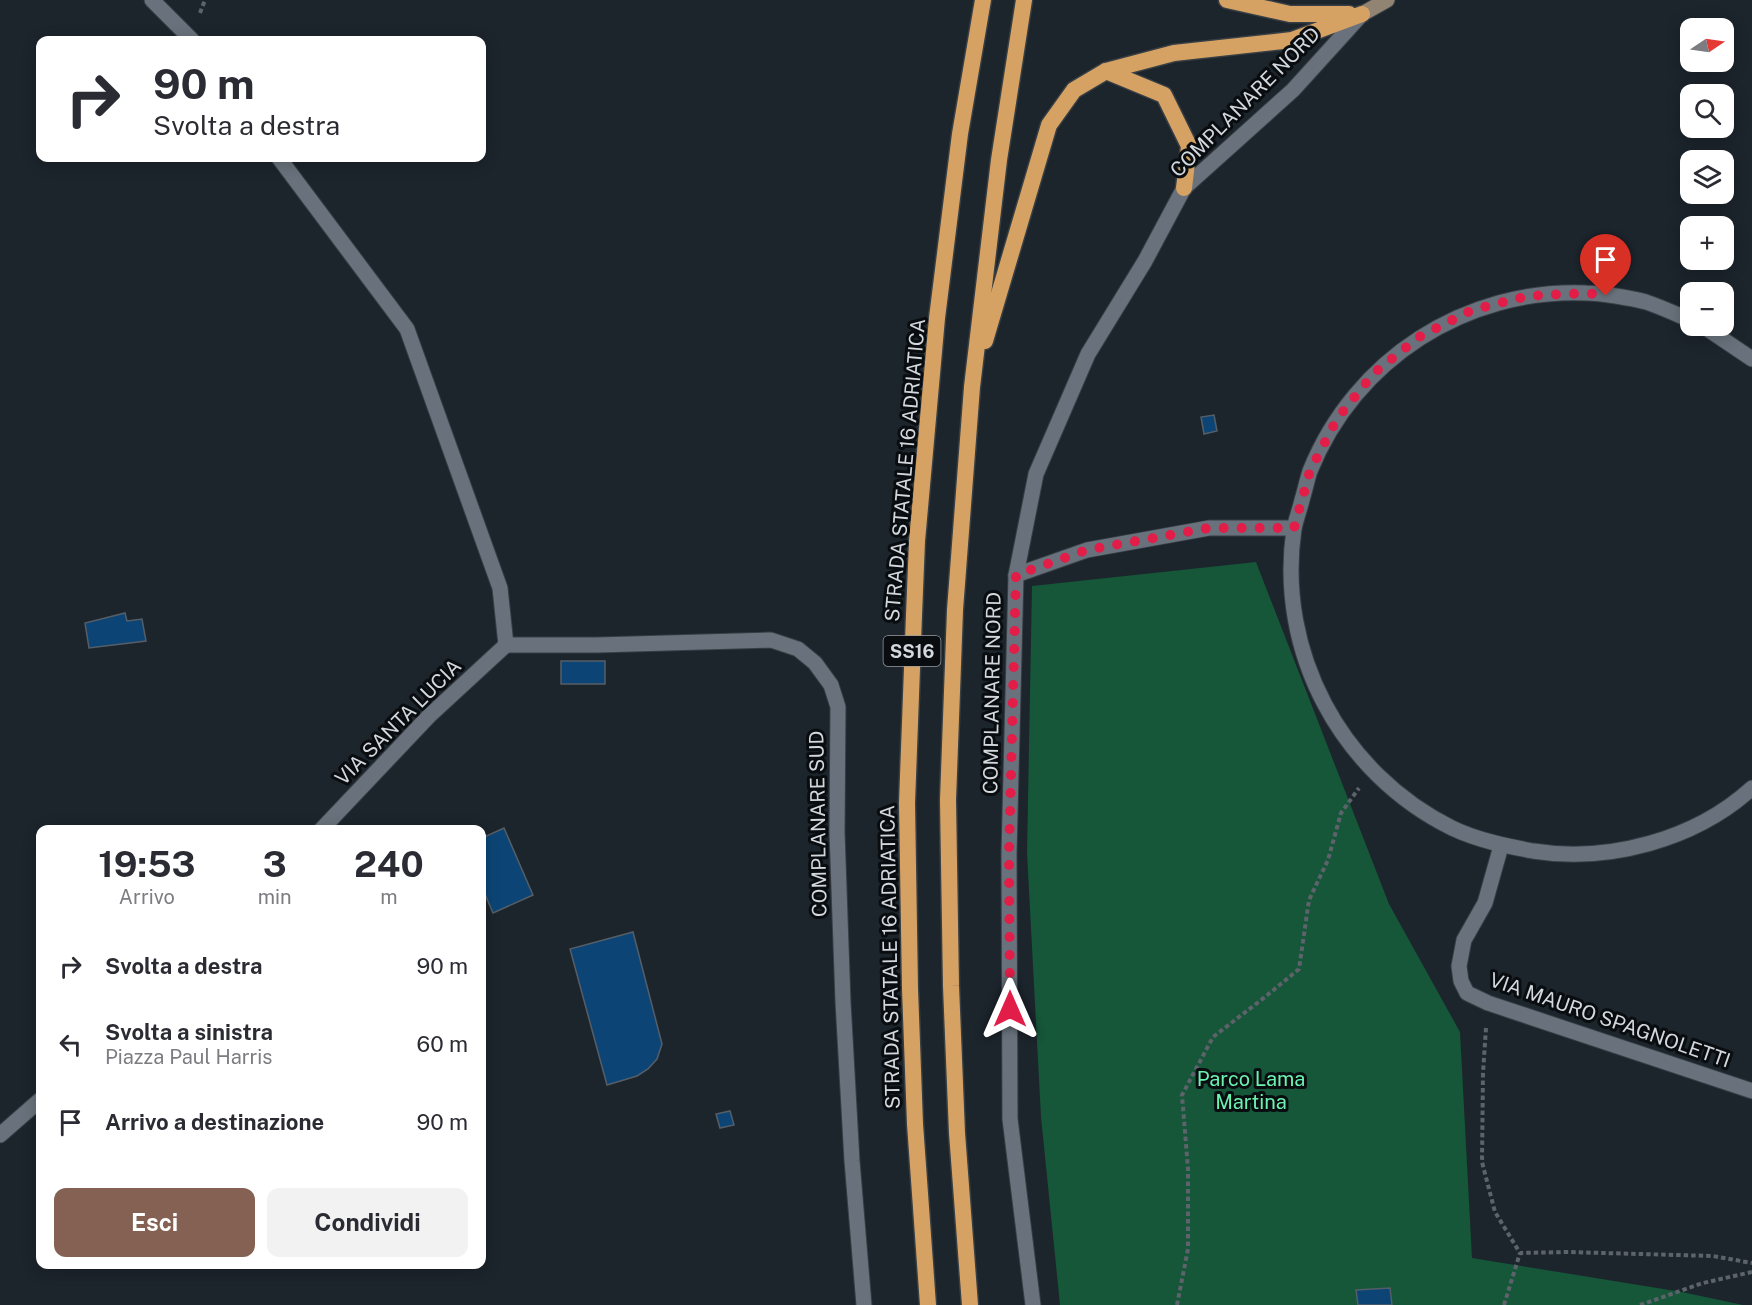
<!DOCTYPE html>
<html lang="it">
<head>
<meta charset="utf-8">
<style>
	:root { --surface:#fff; --page:#f2f2f3; --text:#2b2b33; --muted:#7c7c81; --accent:#846153 }
	body { margin:0; font-family:"Public Sans",sans-serif; background:var(--page); color:var(--text); height:100vh; display:flex; flex-direction:column; font-size:22px; white-space:nowrap }
	* { box-sizing:border-box; margin:0 }
	p { font-size:20px; color:var(--muted) }
	.icon { flex:none; width:33px; height:33px; fill:none; stroke:currentColor; stroke-width:2; stroke-linecap:round; stroke-linejoin:round }
	.map { position:relative; flex:1; overflow:hidden }
	.sheet { position:absolute; left:36px; top:825px; width:450px; height:444px; display:flex; flex-direction:column; background:var(--surface); border-radius:12px; box-shadow:0 3px 15px #0003 }
	.sheet>* { flex:none }
	.hud { position:absolute; left:36px; top:36px; width:450px; height:126px; border-radius:12px; box-shadow:0 3px 15px #0003; background:#fff; color:var(--text); overflow:hidden }
	.needle { width:39px; rotate:77deg }
	.buttons { position:absolute; left:1680px; top:18px; display:grid; gap:12px }
	.buttons a { display:grid; place-items:center; width:54px; height:54px; border-radius:12px; background:var(--surface); box-shadow:0 3px 15px #0003; font-size:30px }
	.pin { position:absolute; display:grid; place-items:center; width:51px; height:51px; color:#fff; margin:-62px -26px; border-radius:50% 50% 50% 0; rotate:-45deg; box-shadow:0 0 6px #0007 }
	.pin .icon { rotate:45deg }
	.me { position:absolute; width:66px; margin:-33px; rotate:0deg; stroke-linejoin:round; filter:drop-shadow(0 0 4px #0008) }
	.turn { display:flex; align-items:center; gap:21px; height:126px; padding:0 18px; font-size:27px }
	.turn .icon { width:78px; height:78px; stroke-width:2.5 }
	.turn b { display:block; font-size:42px; line-height:51px }
	.eta { display:flex; justify-content:space-evenly; align-items:center; height:102px; text-align:center }
	.eta b { font-size:36px; font-weight:700; line-height:42px }
	.button { display:flex; gap:12px; margin-top:auto; padding:12px 18px }
	.button a { flex:1; height:69px; border-radius:12px; background:var(--accent); color:#fff; font-size:24px; font-weight:700; line-height:69px; text-align:center }
	.button a+a { background:var(--page); color:var(--text) }
	ul { padding:0; list-style:none }
	li { display:flex; align-items:center; gap:18px; height:78px; padding:0 18px }
	li div { flex:1 }
	li b { display:block; font-size:22px }
	li em { font-style:normal }
	.map>svg:first-child { display:block }
</style>
</head>
<body>
<div class="map">
<svg width="1752" height="1305" viewBox="0 0 1752 1305">
	<rect width="100%" height="100%" fill="#1c242c"/>
	<!-- green -->
	<path fill="#165639" d="M1256,562L1389,904L1460,1032L1472,1258L1682,1292L1743,1305H1060L1041,1117L1027,853L1032,586Z"/>
	<!-- building -->
	<g fill="#0c4575" stroke="#555e67" stroke-width="1.5">
		<path d="M1214,415L1217,431L1204,434L1201,417Z"/>
		<path d="M125,613L127,621L142,619L146,641L89,648L85,623Z"/>
		<rect x="561" y="661" width="44" height="23"/>
		<path d="M504,828L533,895L493,913L482,887V838Z"/>
		<path d="M633,932L662,1044L657,1059L648,1069L637,1076L607,1085L570,949Z"/>
		<path d="M730,1111L734,1125L720,1128L716,1114Z"/>
		<path d="M1390,1288L1392,1305H1358L1356,1290Z"/>
	</g>
	<g fill="none" stroke-linecap="round" stroke-linejoin="round">
		<defs>
			<g id="minor">
				<path d="M152,0L192,40"/>
				<path d="M279,158L407,329L500,588L506,645"/>
				<path d="M1690,320C1676,314 1661,307 1646,302C1631,298 1601,293 1586,293C1466,288 1355,359 1310,471C1307,480 1305,490 1302,500C1300,509 1296,519 1294,529C1276,652 1341,773 1452,828C1477,840 1506,846 1533,851C1608,863 1695,840 1752,788"/>
				<path d="M1703,326L1752,359"/>
				<path d="M1016,575L1087,550L1209,528H1294"/>
				<path d="M506,645H597L771,640L798,649L815,663L831,685L838,707L837,832L843,1002L852,1161L864,1305"/>
				<path d="M321,830L429,716L506,645"/>
				<path d="M1501,846L1485,903L1464,940L1459,966L1461,981L1467,993L1488,1003L1752,1091"/>
				<path d="M0,1135L40,1100"/>
				<path d="M1033,1305L1010,1119L1009,854L1016,575L1036,474L1088,354L1145,261L1184,188L1293,90L1362,14"/>
			</g>
			<path id="secondary" d="M1362,14L1387,0"/>
			<g id="trunk">
				<path d="M1227,0L1290,14H1349"/>
				<path d="M1106,71L1164,95L1189,146L1184,188"/>
				<path d="M985,341L1049,125L1074,90L1106,71L1174,53L1292,40L1362,14"/>
				<path d="M928,1305L915,1124L910,989L907,803L914,615L917,541L937,318L960,134L983,0"/>
				<path d="M970,1305L957,1133L951,986L948,800L955,610L972,387L999,160L1024,0"/>
			</g>
		</defs>
		<!-- minor casing -->
		<use href="#minor" stroke="#373e44" stroke-width="17"/>
		<!-- secondary casing -->
		<use href="#secondary" stroke="#373e44" stroke-width="17"/>
		<!-- trunk casing -->
		<use href="#trunk" stroke="#373e44" stroke-width="19"/>
		<!-- path -->
		<g stroke="#5c636a" stroke-width="4" stroke-dasharray="4.5 3" stroke-linecap="butt">
			<path d="M200,13L205,0"/>
			<path d="M1486,1028L1483,1073L1482,1162L1495,1212L1520,1253L1567,1252L1713,1256L1752,1263"/>
			<path d="M1177,1305L1188,1249V1169L1182,1095L1213,1037L1265,997L1299,969L1309,900L1328,860L1341,813L1359,788"/>
			<path d="M1504,1305L1520,1253"/>
			<path d="M1640,1305L1703,1283L1752,1272"/>
		</g>
		<!-- minor -->
		<use href="#minor" stroke="#69727c" stroke-width="15"/>
		<!-- secondary -->
		<use href="#secondary" stroke="#928473" stroke-width="15"/>
		<!-- trunk -->
		<use href="#trunk" stroke="#d6a263" stroke-width="16"/>
	</g>
	<g fill="none" stroke-linecap="round" stroke-linejoin="round">
		<!-- route -->
		<path stroke="#e11d48" stroke-width="10" stroke-dasharray="0 18" d="M1010,1009L1009,854L1016,575L1087,550L1209,528H1294L1310,471L1337,419L1374,373L1419,337L1472,310L1528,296L1587,293L1606,296"/>
	</g>
	<g text-anchor="middle" dominant-baseline="central" stroke-width="6" stroke-linejoin="round" paint-order="stroke">
		<!-- shield labels -->
		<rect fill="#090d10" stroke="#969ba0" stroke-width="1.5" x="883.5" y="636" width="57" height="30" rx="4.5"/>
		<g font-size="18" font-weight="bold" fill="#d3d8de">
			<text x="912" y="651">SS16</text>
		</g>
		<!-- street labels -->
		<g font-size="20" fill="#d3d8de" stroke="#090d10">
			<text transform="translate(1245 102) rotate(-45)">COMPLANARE NORD</text>
			<text transform="translate(905 470) rotate(-85)">STRADA STATALE 16 ADRIATICA</text>
			<text transform="translate(992 693) rotate(-89)">COMPLANARE NORD</text>
			<text transform="translate(398 722) rotate(-45)">VIA SANTA LUCIA</text>
			<text transform="translate(818 824) rotate(-91)">COMPLANARE SUD</text>
			<text transform="translate(890 957) rotate(-91)">STRADA STATALE 16 ADRIATICA</text>
			<text transform="translate(1610 1020) rotate(19)">VIA MAURO SPAGNOLETTI</text>
		</g>
		<!-- park labels -->
		<g font-size="20" fill="#6af3b1" stroke="#090d10">
			<text x="1251" y="1079">Parco Lama<tspan x="1251" dy="23">Martina</tspan></text>
		</g>
	</g>
</svg>
<div class="buttons">
<a><svg class="needle" viewBox="-14 -14 28 28"><path d="M0-13l5 13h-10z" fill="#e53935"/><path d="M0 13l5-13h-10z" fill="#7c7c81"/></svg></a>
<a><svg class="icon" aria-label="search" viewBox="0 0 24 24"><circle cx="10" cy="10" r="6"/><path d="M15 15l6 6"/></svg></a>
<a><svg class="icon" aria-label="layers" viewBox="0 0 24 24"><path d="M12 4l9 5-9 5-9-5zM3 14l9 5 9-5"/></svg></a>
<a>+</a>
<a>−</a>
</div>
<div class="pin" style="left:1606px;top:296px;background:#d93025"><svg class="icon" aria-label="arrive" viewBox="0 0 24 24"><path d="M6 21V4h12l-3 4 3 4H6"/></svg></div>
<svg class="me" style="left:1010px;top:1009px" viewBox="-20 -20 40 40"><path d="M0-17L14 15 0 8-14 15z" fill="#e11d48" stroke="#fff" stroke-width="4"/></svg>
<div class="hud">
<div class="turn"><svg class="icon" aria-label="right" viewBox="0 0 24 24"><path d="M7 20v-9h11M14 6l5 5-5 5"/></svg><div><b>90 m</b>Svolta a destra</div></div>
</div>
<section class="sheet">
<div class="eta">
<div><b>19:53</b><p>Arrivo</p></div>
<div><b>3</b><p>min</p></div>
<div><b>240</b><p>m</p></div>
</div>
<ul>
<li><svg class="icon" aria-label="right" viewBox="0 0 24 24"><path d="M7 20v-9h11M14 6l5 5-5 5"/></svg><div><b>Svolta a destra</b></div><em>90 m</em></li>
<li><svg class="icon" aria-label="left" viewBox="0 0 24 24"><path d="M17 20v-9H6M10 6l-5 5 5 5"/></svg><div><b>Svolta a sinistra</b><p>Piazza Paul Harris</p></div><em>60 m</em></li>
<li><svg class="icon" aria-label="arrive" viewBox="0 0 24 24"><path d="M6 21V4h12l-3 4 3 4H6"/></svg><div><b>Arrivo a destinazione</b></div><em>90 m</em></li>
</ul>
<div class="button"><a>Esci</a><a>Condividi</a></div>
</section>
</div>
</body>
</html>
